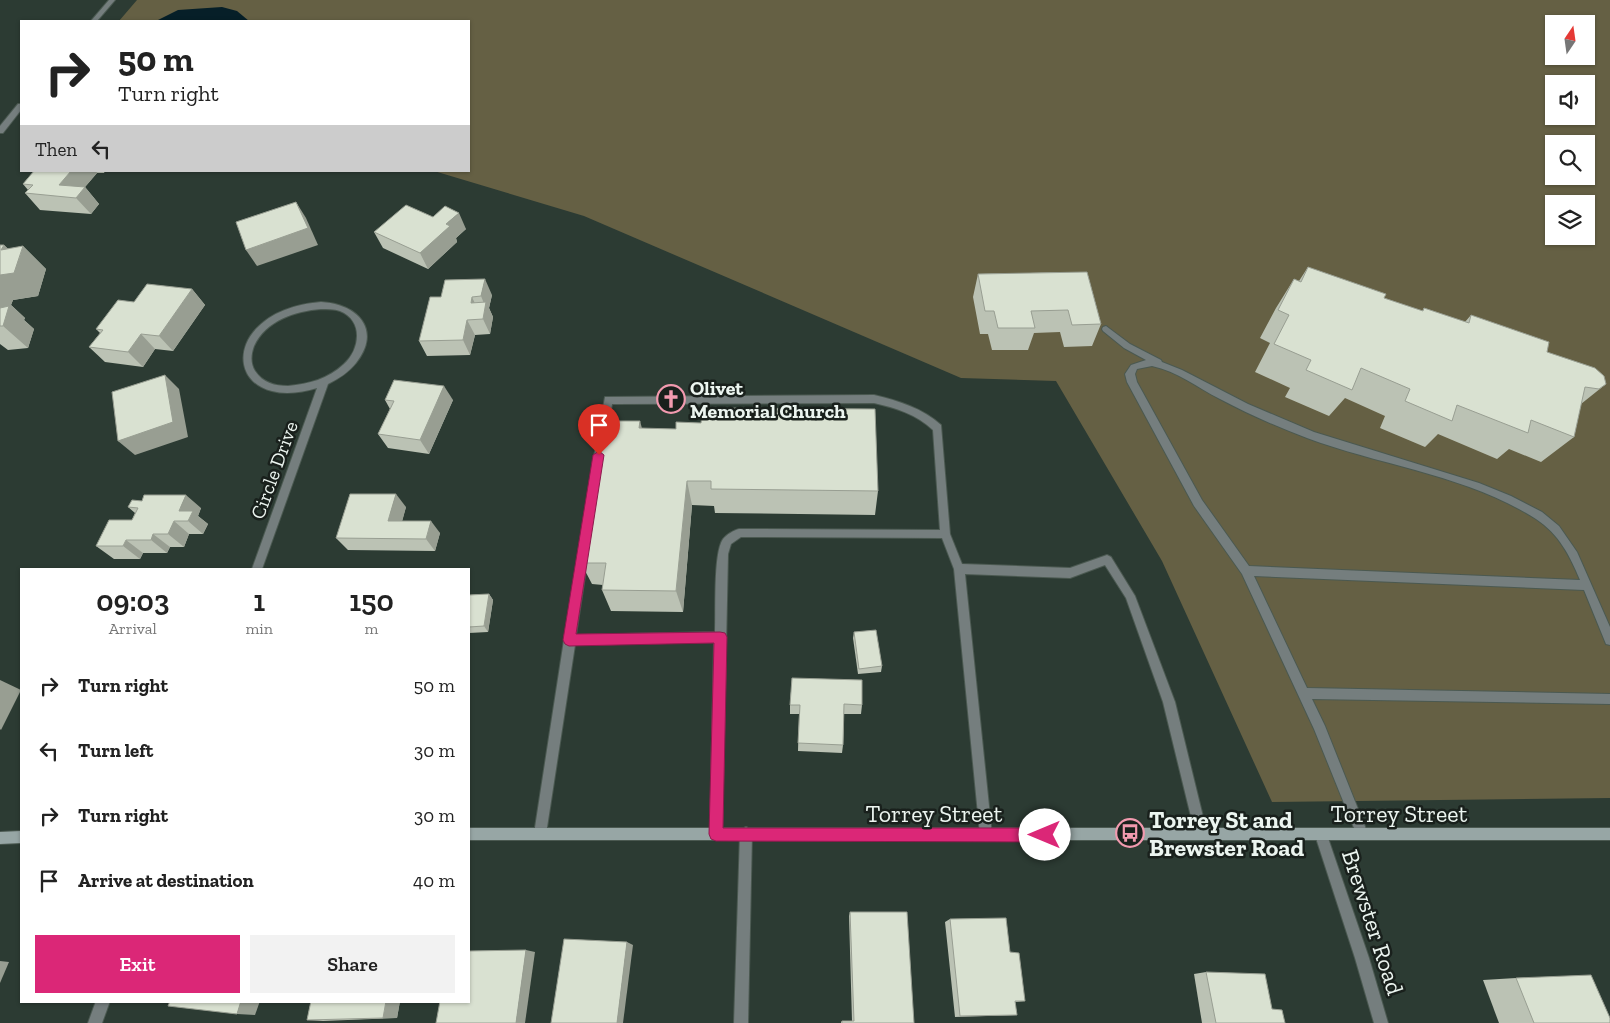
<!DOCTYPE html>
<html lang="en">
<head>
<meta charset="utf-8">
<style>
	:root { --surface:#fff; --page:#f2f2f2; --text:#222; --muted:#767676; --accent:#db2777 }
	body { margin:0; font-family:"Zilla Slab",serif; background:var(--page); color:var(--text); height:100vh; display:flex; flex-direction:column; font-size:19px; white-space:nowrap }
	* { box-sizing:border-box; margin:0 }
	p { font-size:16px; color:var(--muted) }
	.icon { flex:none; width:28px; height:28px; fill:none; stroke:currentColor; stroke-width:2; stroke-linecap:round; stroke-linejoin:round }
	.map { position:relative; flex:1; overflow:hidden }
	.sheet { position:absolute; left:20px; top:568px; width:450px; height:435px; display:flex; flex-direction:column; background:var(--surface); border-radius:0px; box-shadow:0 1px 4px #0004 }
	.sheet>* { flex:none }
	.top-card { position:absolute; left:20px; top:20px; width:450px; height:152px; border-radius:0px; box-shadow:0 1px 4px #0004; background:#fff; color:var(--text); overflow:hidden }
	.needle { width:32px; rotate:13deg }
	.controls { position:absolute; left:1545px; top:15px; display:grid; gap:10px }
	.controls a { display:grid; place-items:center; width:50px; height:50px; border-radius:0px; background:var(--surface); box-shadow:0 1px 4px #0004; font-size:25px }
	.pin { position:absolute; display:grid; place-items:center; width:42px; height:42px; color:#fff; margin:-51px -21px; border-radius:50% 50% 50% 0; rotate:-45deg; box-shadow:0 0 5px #0007 }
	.pin .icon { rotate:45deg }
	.me { position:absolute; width:55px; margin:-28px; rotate:270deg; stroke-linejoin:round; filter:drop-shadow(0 0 4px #0008) }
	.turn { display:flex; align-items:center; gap:18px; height:105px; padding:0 15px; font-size:22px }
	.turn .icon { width:65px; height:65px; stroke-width:2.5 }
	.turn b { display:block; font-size:35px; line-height:42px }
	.then { display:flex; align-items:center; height:48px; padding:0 15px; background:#0003; gap:10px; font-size:19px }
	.eta { display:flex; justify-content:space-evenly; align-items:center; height:85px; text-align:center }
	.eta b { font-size:30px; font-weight:600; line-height:35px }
	.action { display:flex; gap:10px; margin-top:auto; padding:10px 15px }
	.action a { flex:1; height:58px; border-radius:0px; background:var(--accent); color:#fff; font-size:20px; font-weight:600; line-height:58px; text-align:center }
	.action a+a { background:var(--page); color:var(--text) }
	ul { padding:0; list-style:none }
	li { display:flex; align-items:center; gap:15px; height:65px; padding:0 15px }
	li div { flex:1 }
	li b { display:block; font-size:19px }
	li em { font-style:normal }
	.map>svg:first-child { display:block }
</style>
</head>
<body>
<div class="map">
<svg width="1610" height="1023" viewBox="0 0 1610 1023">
	<rect width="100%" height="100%" fill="#2c3b33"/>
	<!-- green -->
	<path fill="#656044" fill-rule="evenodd" d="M137,0H1610V798L1272,802L1162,561L1056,381L961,378L584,216L434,171H469V21H119ZM1554,24H1586V56H1554ZM1554,84H1586V116H1554ZM1554,144H1586V176H1554ZM1554,204H1586V236H1554Z"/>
	<!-- water -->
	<path fill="#061f28" d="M222,7L237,11L249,21H156L178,10Z"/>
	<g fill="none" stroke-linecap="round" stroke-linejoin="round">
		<defs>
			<g id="lane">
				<path d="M1106,326L1130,344L1161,360L1162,362L1182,370L1248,404L1314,432L1479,483L1511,496L1542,512L1559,526L1577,552L1610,627V645L1606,644L1584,590L1254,576L1307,688L1610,694V704L1312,699L1325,726L1368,834L1366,838L1362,840L1358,838L1314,729L1242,574L1194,506L1127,382L1125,374L1131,365L1146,360L1124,348L1103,331L1102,329L1103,327ZM1152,366C1177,371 1198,388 1220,399C1248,414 1278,427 1307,438C1382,466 1467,475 1536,519C1559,534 1570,556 1580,580L1249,566L1202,500L1137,382L1135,374L1137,369Z"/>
				<path d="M874,395C899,401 922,408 941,425L950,534L962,564L1070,568L1107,555L1111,557L1135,596L1175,702L1207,833L1205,837L1201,839L1197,837L1195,833L1163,702L1126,598L1105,565L1070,578L965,574L992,835L990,839L986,841L982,839L980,835L954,569L942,538L741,537L731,544L728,554L722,834L720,838L716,840L712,838L710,834L714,642L575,645L546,834L544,838L540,840L536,838L534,834L564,640L580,547L584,545L588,547L589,550L576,635L715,632C716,612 713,553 723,539C726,535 734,530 739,529L940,530L933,430C916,414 896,408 874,403L612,404L603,462L601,465H595L593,462L605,397Z"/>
			</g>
			<g id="street">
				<path d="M109,0H115L97,21H91Z"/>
				<path d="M18,104H21V110L3,133H0V126Z"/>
				<path d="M321,302C358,304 382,330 356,363C348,373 338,379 328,384L262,569H252L317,388C303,392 287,395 272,391C239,383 235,349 258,327C275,310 299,304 321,302ZM321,309C327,309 334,309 340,311C364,321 360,349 344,364C328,379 309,384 288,386C275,386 263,383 255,371C250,363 251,354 254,346C266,320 296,311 321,309Z"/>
				<path d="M746,827L750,829L752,833L748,1023H734L740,833L742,829Z"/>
				<path d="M1321,829L1325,831L1327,835L1369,958L1388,1023H1374L1355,958L1315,835L1317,831Z"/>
				<path d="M96,1001H110L102,1023H88Z"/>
			</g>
			<g id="secondary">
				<rect x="469" y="828" width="1141" height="12"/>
				<path d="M21,831V843L0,844V832Z"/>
			</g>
		</defs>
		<!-- lane casing -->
		<use href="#lane" stroke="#4b5951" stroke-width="2"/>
		<!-- street casing -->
		<use href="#street" stroke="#4b5951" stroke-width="2"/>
		<!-- secondary casing -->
		<use href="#secondary" stroke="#4b5951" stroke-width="2"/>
		<!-- lane -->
		<use href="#lane" fill="#757e7e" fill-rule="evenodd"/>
		<!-- street -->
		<use href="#street" fill="#757e7e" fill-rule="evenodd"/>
		<!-- secondary -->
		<use href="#secondary" fill="#97a6a5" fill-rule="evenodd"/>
	</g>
	<!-- wall -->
	<g fill="#bbc2b4">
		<path d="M34,171H105L104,173H97L85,187L99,204L91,214L40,210L25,193L28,190L23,184Z"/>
		<path d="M433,217L466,229L456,238L457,242L428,269L383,248L374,232Z"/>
		<path d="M0,245H4L8,249L23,246L46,269L38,296L13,300L11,305L25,318L24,320L34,329L28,348L8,350L0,344Z"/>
		<path d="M1308,267L1384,298L1422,311L1424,308L1465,322L1471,315L1547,352L1606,384L1581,404L1574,437L1541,462L1509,449L1497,459L1438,434L1425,447L1380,428L1385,416L1345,398L1329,416L1285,397L1290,388L1255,372L1270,343L1260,338L1276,308L1294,279L1299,281Z"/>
		<path d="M1087,272L1101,324L1092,346L1064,347L1060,332L1034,333L1028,350H992L988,334H980L973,297L978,274Z"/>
		<path d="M192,289L205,305L173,351L155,349L143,367L105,362L89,347L100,333L96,329L134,302Z"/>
		<path d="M492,295L489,308L493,317L490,334L475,335L470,355L427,356L419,341L441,297Z"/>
		<path d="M385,400H453L429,454L388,448L378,434L390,409Z"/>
		<path d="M642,428L878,491L875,515L715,513L714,506L692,505L683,612L611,611L602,590L603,585L592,584L581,563Z"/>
		<path d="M128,507L201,508L198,516L208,524L203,534H189L184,547H170L167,553H143L140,559H114L96,546L132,520L135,513Z"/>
		<path d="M406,507L402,521L440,533L435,551L348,550L336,538Z"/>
		<path d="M489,594L493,600L488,632L469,633V595Z"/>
		<path d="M854,632L882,666L881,672L858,674L853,638Z"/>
		<path d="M792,678L862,705L861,714H844L843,745L842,753L798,751L799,714H790V705Z"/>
		<path d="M850,912L914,1023H841V1022L842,1021H852L849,916Z"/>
		<path d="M950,919L1025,1001L1015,1002L1017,1015L955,1017L945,922Z"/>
		<path d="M1206,972L1272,1009L1285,1023H1202L1194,974Z"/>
		<path d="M1516,978L1610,1023H1499L1483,980Z"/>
		<path d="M311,1001H400L397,1018L323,1021L307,1020Z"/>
	</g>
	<!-- shaded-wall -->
	<g fill="#989e92">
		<path d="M71,171H96L97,173L85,187L99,204L91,214L76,198L59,185Z"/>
		<path d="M296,202L306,218L318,245L257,266L246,250Z"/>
		<path d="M459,213L466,229L456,238L457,242L428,269L420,253L446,224Z"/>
		<path d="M4,245L19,259L23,246L46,269L38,296L13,300L11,305L25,318L24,320L34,329L28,348L3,326L0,316V275L1,250Z"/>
		<path d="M485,279L492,295L489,308L493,317L490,334L483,319L485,306L481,296Z"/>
		<path d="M192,289L205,305L173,351L159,336Z"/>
		<path d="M472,297L479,312L471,303Z"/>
		<path d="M467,320L475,335L470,355L463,340Z"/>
		<path d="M141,334L155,349L143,367L128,352Z"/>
		<path d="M165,375L179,389L188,437L135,455L118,441Z"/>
		<path d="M444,386L453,400L429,454L420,440Z"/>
		<path d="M640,421L647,447L639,428Z"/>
		<path d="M687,481L692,505L683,612L676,591Z"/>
		<path d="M396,494L406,507L399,533L388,521Z"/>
		<path d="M186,495L201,508L198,516L208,524L203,534L188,521L179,511Z"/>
		<path d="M174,521L189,534L184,547L168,534Z"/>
		<path d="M431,521L440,533L435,551L426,539Z"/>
		<path d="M153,534L170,547L167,553L151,540Z"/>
		<path d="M126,540L143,553L140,559L123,546Z"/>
		<path d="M489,594L493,600L488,632L484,626Z"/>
		<path d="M0,680L21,690L1,730L0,729Z"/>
		<path d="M627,942L633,945L623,1023H617Z"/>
		<path d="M526,950L535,952L525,1023H516Z"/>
		<path d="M0,961L9,962L0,983Z"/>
		<path d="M241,1001H260L255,1015L237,1014Z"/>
		<path d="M386,1001H400L397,1018H383Z"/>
	</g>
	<!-- building -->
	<g fill="#d9e1d1" stroke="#989e92">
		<path d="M34,171H71L59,185L85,187L76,198L25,193L33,185L23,184Z"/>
		<path d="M296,202L308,228L246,250L236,222Z"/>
		<path d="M406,205L433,217L445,206L459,213L446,224L450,226L420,253L374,232Z"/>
		<path d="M0,245H4L1,250L23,246L14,273L0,275Z"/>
		<path d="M1308,267L1386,294L1384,298L1423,311L1424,308L1469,323L1471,315L1549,342L1547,352L1595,368L1604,376L1606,384L1599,389L1585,387L1574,437L1531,420L1528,433L1457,405L1452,421L1405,401L1410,389L1361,368L1352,390L1306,370L1311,360L1274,344L1289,315L1278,310L1294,279L1301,282Z"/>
		<path d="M1087,272L1101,324L1072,325L1068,310L1031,311L1035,328H998L994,311H985L978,274Z"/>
		<path d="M485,279L481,296L472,297L471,303L486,302L483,319L467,320L463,340L419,341L430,297H441L445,280Z"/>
		<path d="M147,284L192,289L159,336L141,334L128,352L89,347L103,330L96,329L118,300L134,302Z"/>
		<path d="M9,306L3,326H0V308Z"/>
		<path d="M165,375L173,422L118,441L112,392Z"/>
		<path d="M394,380L444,386L420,440L378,434L394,401L385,400Z"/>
		<path d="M716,408L875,409L878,491L711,489V481H687L676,591L602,590L606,563H581L604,421H640L639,428L676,429V422L701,423L702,415H715Z"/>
		<path d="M350,494H396L388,521H431L426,539L336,538Z"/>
		<path d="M144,495H186L179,511H193L188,521H174L168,534H153L151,540H126L123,546H96L109,520H132L138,508L128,507L132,500L142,501Z"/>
		<path d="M489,594L484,626L469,627V595Z"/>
		<path d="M876,630L882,666L859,669L854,632Z"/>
		<path d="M792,678L862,680V705L844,704L843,745L798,743L800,705H790Z"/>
		<path d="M850,912H907L914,1023H842V1021H854Z"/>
		<path d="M1006,918L1010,952L1019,953L1025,1001H1015L1017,1015L960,1016L950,919Z"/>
		<path d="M564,939L627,942L617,1023H551Z"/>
		<path d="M526,950L516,1023H436L440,1001H469V951Z"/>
		<path d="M1206,972L1265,974L1272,1009L1282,1010L1285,1023H1216Z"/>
		<path d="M1591,975L1610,1018V1023H1534L1516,978Z"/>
		<path d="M170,1001H241L237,1014L168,1006Z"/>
		<path d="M311,1001H386L383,1018L307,1020Z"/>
	</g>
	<!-- route -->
	<path fill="#db2777" stroke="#8e194d" d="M599,451L604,455L576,634L720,632L725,633L727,637L723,828H1045L1050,830L1052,835L1050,840L1045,842L716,841L711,839L709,834L714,643L569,646L565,644L563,640L593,455Z"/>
	<!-- icons -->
	<defs>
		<symbol id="church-ring" viewBox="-11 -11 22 22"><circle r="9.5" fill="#19201c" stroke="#f29aaf" stroke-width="1.5"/><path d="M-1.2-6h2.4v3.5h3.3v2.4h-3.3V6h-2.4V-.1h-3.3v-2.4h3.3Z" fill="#f29aaf"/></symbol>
		<symbol id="bus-ring" viewBox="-11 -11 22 22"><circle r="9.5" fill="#19201c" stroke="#f29aaf" stroke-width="1.5"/><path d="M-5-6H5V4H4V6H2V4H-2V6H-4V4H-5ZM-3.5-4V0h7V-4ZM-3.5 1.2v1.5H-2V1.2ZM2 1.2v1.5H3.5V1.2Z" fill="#f29aaf"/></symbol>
	</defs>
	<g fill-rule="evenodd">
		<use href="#church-ring" x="655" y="383" width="32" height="32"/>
		<use href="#bus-ring" x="1114" y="817" width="32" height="32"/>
	</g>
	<g text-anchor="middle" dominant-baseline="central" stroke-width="5" stroke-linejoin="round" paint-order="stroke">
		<!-- poi labels -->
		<g font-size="20" font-weight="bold" fill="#ecf5f0" stroke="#19201c" text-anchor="start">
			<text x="690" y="388">Olivet<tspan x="690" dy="23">Memorial Church</tspan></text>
		</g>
		<!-- street labels -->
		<g font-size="20" fill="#ecf5f0" stroke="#19201c">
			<text transform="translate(274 470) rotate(-70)">Circle Drive</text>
		</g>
		<!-- near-street labels -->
		<g font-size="24" fill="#ecf5f0" stroke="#19201c">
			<text x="934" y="813">Torrey Street</text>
			<text x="1399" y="813">Torrey Street</text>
			<text transform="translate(1373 922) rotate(72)">Brewster Road</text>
		</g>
		<!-- near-poi labels -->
		<g font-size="24" font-weight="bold" fill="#ecf5f0" stroke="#19201c" text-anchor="start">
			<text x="1149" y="819">Torrey St and<tspan x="1149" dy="28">Brewster Road</tspan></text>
		</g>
	</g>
</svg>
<div class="controls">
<a><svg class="needle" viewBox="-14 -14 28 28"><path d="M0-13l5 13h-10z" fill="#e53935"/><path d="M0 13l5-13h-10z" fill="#767676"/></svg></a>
<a><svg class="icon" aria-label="sound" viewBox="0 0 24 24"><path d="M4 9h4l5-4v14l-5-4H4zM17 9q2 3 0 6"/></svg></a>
<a><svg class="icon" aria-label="search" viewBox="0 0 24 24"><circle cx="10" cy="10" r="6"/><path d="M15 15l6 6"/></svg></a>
<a><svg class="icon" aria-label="layers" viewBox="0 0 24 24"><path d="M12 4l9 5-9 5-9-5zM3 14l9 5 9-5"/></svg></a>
</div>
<div class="pin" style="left:599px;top:455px;background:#d93025"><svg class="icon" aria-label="arrive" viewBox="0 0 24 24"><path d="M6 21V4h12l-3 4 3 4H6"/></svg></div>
<svg class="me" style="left:1045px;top:835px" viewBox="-20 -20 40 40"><circle r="19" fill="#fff"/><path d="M0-13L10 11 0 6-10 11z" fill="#db2777"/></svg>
<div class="top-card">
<div class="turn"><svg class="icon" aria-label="right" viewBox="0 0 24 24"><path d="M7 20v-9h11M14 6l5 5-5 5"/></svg><div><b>50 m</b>Turn right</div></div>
<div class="then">Then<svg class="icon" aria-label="left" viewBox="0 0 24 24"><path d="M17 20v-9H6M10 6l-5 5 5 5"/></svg></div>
</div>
<section class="sheet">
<div class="eta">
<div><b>09:03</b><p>Arrival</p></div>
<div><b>1</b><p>min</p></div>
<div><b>150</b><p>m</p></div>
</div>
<ul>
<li><svg class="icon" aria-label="right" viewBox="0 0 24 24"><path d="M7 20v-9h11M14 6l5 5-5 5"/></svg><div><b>Turn right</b></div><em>50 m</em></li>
<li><svg class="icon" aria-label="left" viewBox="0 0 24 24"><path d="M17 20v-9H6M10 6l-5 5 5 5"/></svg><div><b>Turn left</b></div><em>30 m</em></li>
<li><svg class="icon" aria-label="right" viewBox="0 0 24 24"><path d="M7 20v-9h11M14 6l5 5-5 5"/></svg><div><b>Turn right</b></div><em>30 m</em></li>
<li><svg class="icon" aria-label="arrive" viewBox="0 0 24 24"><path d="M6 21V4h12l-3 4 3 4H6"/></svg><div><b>Arrive at destination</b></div><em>40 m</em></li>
</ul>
<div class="action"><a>Exit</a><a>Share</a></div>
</section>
</div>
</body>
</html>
